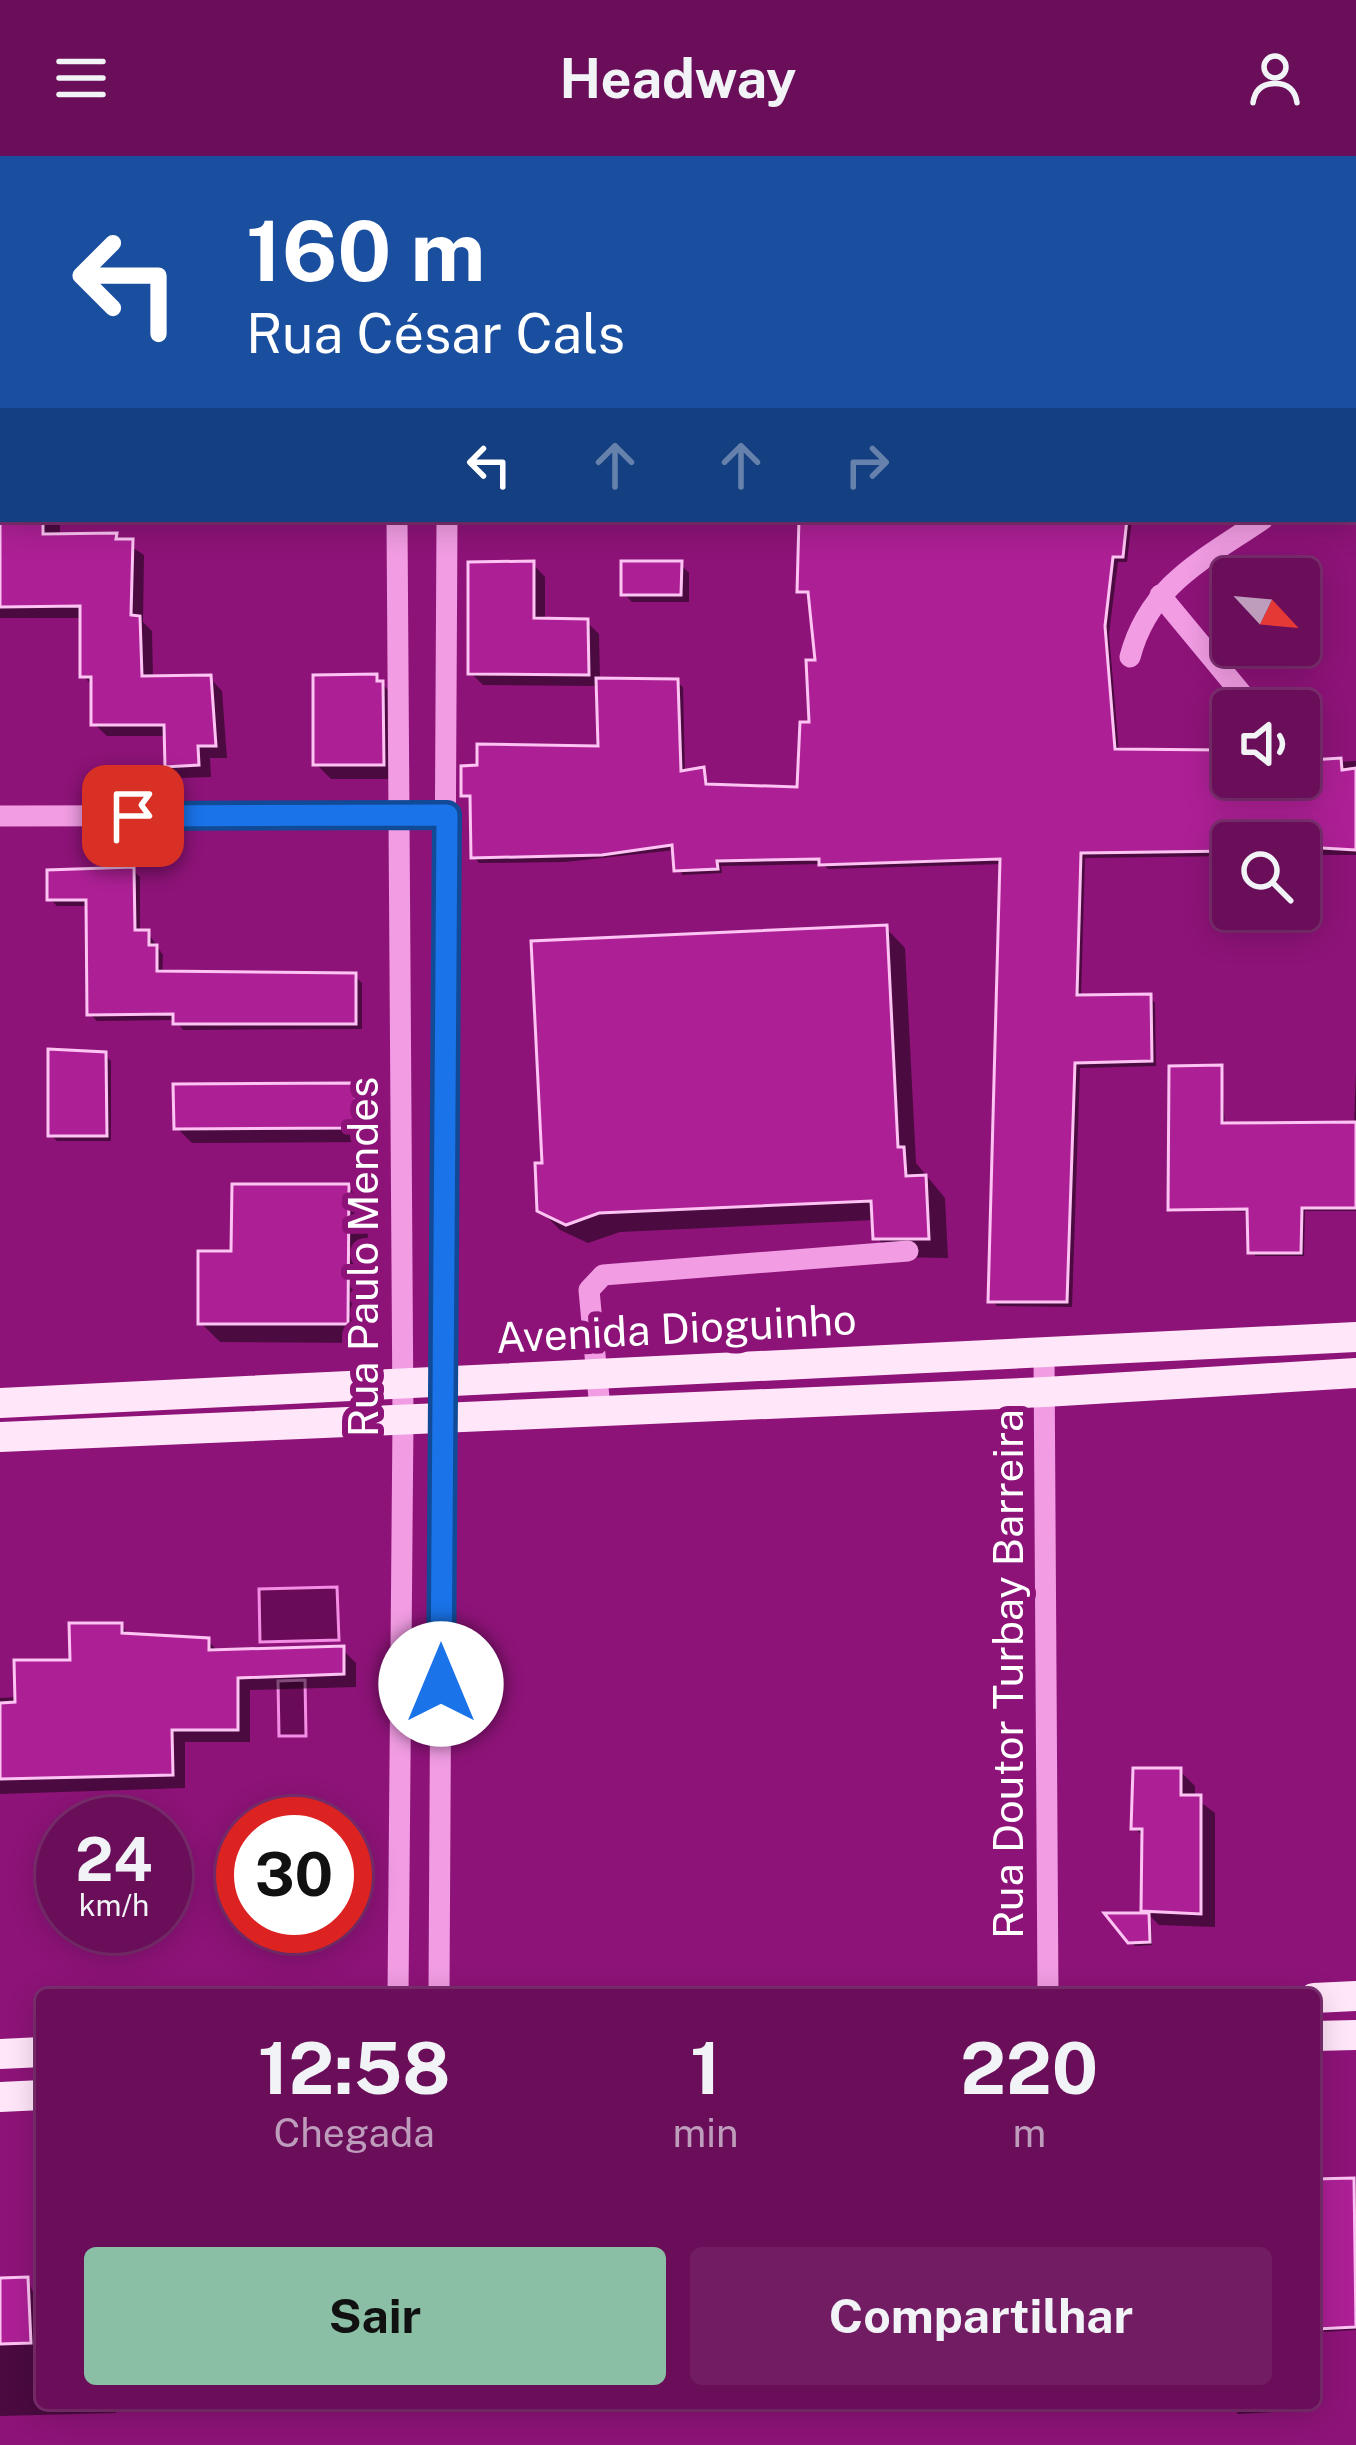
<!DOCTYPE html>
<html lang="pt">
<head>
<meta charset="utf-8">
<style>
	:root { --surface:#6a0e5a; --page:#721c63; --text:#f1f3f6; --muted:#be9cbb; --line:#7d2e70; --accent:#8abfa5 }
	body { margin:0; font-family:"Public Sans",sans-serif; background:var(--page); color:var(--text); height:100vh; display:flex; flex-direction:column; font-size:45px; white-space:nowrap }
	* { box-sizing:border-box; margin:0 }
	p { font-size:39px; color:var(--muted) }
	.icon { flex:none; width:66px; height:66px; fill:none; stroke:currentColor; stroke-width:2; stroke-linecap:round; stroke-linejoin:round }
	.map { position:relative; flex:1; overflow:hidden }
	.details { position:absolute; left:36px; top:1833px; width:1284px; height:420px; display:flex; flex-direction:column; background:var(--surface); border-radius:12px; box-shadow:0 6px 30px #0003,0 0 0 3px var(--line) }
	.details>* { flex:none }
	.guide { position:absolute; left:0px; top:0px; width:1356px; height:366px; box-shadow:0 6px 30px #0003,0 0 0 3px var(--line); background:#1a4fa0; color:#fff; overflow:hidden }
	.needle { width:78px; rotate:116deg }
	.buttons { position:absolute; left:1212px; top:402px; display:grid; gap:24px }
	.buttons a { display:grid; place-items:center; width:108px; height:108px; border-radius:12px; background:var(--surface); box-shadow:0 6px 30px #0003,0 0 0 3px var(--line); font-size:60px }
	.speed { position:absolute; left:36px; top:1641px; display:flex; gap:24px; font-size:60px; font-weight:700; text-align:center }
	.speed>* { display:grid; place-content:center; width:156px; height:156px; border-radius:50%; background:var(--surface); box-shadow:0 6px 30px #0003,0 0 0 3px var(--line); line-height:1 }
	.speed small { font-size:30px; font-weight:400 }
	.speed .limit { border:18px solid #d22; background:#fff; color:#111 }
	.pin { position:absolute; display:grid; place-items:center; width:102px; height:102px; color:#fff; margin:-51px; border-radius:24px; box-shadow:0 6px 18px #0006 }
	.me { position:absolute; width:132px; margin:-66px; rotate:0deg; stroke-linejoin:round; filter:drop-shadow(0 0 9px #0008) }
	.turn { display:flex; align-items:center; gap:42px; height:252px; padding:0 48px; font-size:54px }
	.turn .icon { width:156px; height:156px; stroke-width:2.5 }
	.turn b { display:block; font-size:84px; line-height:102px }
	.lanes { display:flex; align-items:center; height:114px; padding:0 48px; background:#0003; justify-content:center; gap:60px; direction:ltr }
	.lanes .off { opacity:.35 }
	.eta { display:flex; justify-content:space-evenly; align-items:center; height:204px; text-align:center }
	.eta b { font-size:72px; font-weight:700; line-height:84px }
	.cta { display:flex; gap:24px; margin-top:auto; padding:24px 48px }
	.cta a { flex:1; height:138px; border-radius:12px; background:var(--accent); color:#111; font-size:48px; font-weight:700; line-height:138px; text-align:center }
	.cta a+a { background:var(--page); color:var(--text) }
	header { display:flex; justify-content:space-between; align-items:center; height:156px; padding:0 48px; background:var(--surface); font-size:54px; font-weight:700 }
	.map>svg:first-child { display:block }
</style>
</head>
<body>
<header><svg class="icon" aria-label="menu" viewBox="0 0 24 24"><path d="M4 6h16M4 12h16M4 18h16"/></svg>Headway<svg class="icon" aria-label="person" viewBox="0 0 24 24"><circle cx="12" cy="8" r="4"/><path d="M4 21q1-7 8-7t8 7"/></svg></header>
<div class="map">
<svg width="1356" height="2289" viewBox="0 0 1356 2289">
	<rect width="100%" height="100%" fill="#8d1378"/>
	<!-- water -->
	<g fill="#6a0b58" stroke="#f48ee5" stroke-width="3">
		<path d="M337,1431L339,1484L260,1486L259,1433Z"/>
		<path d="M305,1524L306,1580H279L278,1525Z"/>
	</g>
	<!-- shadow -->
	<g fill="#0007">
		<path d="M1101,0H1356V85L1353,3Z"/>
		<path d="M0,241L3,363H60V381L115,380L144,399L143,466L152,475L153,523L210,522L222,535L227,602H210L211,621L181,622L168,609L167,580H107L94,568V531L83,520V462H0Z"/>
		<path d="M801,363H1132L1127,406H1118L1109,478L1119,596L1221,597L1233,605V621H1299V608L1356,605V699H1299V687H1233V700L1085,702L1081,842L1150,841L1155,847L1156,910L1080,912L1072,1151L997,1150L991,1144L1003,708L828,713L822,708L721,710L722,717L682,719L675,694L565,706L479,707L474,701L473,644L464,638L601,593L599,530L483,529L471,517L533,408L545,421V465L587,466L599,478L600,525L677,526L683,531L685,617L703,614L710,631L800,634L818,507L812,440L800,435Z"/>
		<path d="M680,408L689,417V446H632L624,438Z"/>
		<path d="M375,521L397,543V623H331L316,608Z"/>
		<path d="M133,714L140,721V777H148L163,799L162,821L355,820L362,827V873L183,874L176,864L97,865L90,858L89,750H57L50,743Z"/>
		<path d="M886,772L905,792L916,1007L945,1042L948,1102L896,1101L876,1081L875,1064L620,1076L588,1087L560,1074L540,1054Z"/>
		<path d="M105,899L111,905V985H57L51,979Z"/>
		<path d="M1221,912L1225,970L1354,969L1356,913V1055H1305L1304,1100H1255L1250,1056L1171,1052Z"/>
		<path d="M354,930L369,945V986L192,987L177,972Z"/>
		<path d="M348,1031L368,1051L367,1187L220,1186L201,1167L234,1098Z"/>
		<path d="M121,1470L131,1480L208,1485L219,1496L342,1493L356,1507V1531L250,1534V1586H185V1632L0,1638V1542L18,1541Z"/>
		<path d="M1180,1615L1195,1630V1642L1215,1657V1771L1159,1769L1151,1761L1152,1789L1135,1790L1110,1760H1150L1144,1754L1145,1682L1134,1672Z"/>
		<path d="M1352,2025L1356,2174L1324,2176L1314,2118V2026Z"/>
		<path d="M27,2124L33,2136H42V2247H116V2257L0,2260V2125Z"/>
		<path d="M1293,2247V2255L1238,2258L1229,2247Z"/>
	</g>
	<!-- building -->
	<g fill="#ad2095" stroke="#fcc3f3" stroke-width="3">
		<path d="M0,363H43V378L117,377L116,383H133L131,459L140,460L142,520L211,519L216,590H198L199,609L165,611L164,569H91V521H80V450L0,451Z"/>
		<path d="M799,363H1127L1123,401H1113L1105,470L1115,593L1223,594L1222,614H1233V621H1299V614L1311,613V604L1341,602L1342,614L1356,612V694L1233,687V695L1081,697L1077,839L1151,838L1152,905L1075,907L1067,1146H988L1000,703L819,709V703L717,705L718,713L674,715L672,689L602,699L471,702L470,640H461V610L477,609V588L598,590L596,522L678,523L681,615L704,611L706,628L797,631L800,566H809L806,504H815L808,436H797Z"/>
		<path d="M534,405V462L588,463L589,519L468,518V406Z"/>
		<path d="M621,405H682L681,439H621Z"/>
		<path d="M377,518V525H383L384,609H313V519Z"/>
		<path d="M134,711L135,774H149V789H157V815L356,817V868H173V858L87,859L86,744H47V714Z"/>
		<path d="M887,769L898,991H904L906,1020L926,1019L929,1083H873L871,1045L599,1057L566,1069L537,1055L535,1007H542L531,785Z"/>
		<path d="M48,893L106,896L107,980H48Z"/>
		<path d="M1222,909V967L1356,966V1052H1302L1301,1097H1248L1247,1053L1168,1054L1169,910Z"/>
		<path d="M355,927L356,972L174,973L173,928Z"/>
		<path d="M232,1028H349L348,1168H198V1095H231Z"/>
		<path d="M69,1467H122V1477L209,1482V1494L344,1490V1518L238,1522V1574H172L173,1619L0,1623V1547L15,1546L14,1504H70Z"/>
		<path d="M1133,1612H1181V1639H1201V1758L1141,1755L1142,1673H1131Z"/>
		<path d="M1104,1757H1149L1150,1786L1128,1787Z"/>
		<path d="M1354,2022L1356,2171L1317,2173L1314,2023Z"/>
		<path d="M28,2121L31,2187L0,2188V2122Z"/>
	</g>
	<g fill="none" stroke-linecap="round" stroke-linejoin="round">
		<!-- minor -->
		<g stroke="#f19ce3" stroke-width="21">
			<path d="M446,0V3"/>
			<path d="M768,0V3"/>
			<path d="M396,3V0"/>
			<path d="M1015,3L1018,0"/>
			<path d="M0,39H3"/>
			<path d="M1353,255L1356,250"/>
			<path d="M397,363L403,1263L398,1839"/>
			<path d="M1160,439L1256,555"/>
			<path d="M1130,501C1149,428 1205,403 1263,363"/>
			<path d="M0,660L447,659"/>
			<path d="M1044,1197L1048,1839"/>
			<path d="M600,1253L589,1134L603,1119L908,1095"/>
			<path d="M439,1839L447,363"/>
		</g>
		<!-- major -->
		<g stroke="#ffe6f9" stroke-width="30">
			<path d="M0,1247L1356,1181"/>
			<path d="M0,1281L1045,1236L1356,1217"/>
			<path d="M1314,1842L1356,1840"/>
			<path d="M1314,1880L1356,1879"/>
			<path d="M0,1898L42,1896"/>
			<path d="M0,1941L42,1939"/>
		</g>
	</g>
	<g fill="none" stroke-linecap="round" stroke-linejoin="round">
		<defs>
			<path id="route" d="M133,660L447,659L441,1528"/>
		</defs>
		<!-- route casing -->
		<use href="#route" stroke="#114b97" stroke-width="30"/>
		<!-- route -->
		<use href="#route" stroke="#1a73e8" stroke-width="21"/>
	</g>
	<g text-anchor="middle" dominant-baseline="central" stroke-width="12" stroke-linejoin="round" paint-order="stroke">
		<!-- street labels -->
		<g font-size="42" fill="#fff" stroke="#8d1378">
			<text transform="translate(362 1101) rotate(-90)">Rua Paulo Mendes</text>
			<text transform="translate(676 1172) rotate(-3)">Avenida Dioguinho</text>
			<text transform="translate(1007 1518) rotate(-90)">Rua Doutor Turbay Barreira</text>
		</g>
	</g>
</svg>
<div class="buttons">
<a><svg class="needle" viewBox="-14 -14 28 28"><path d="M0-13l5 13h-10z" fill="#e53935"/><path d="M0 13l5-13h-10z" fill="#be9cbb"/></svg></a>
<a><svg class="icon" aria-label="sound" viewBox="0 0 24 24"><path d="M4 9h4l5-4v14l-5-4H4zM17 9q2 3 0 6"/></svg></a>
<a><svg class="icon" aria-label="search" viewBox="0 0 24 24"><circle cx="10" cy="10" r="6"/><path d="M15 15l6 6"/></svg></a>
</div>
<div class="speed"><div>24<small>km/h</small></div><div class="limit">30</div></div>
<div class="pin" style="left:133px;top:660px;background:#d93025"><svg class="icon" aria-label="arrive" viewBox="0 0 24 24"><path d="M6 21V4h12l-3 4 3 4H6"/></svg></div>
<svg class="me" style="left:441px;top:1528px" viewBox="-20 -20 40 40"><circle r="19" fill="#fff"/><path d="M0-13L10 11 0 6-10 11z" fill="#1a73e8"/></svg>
<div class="guide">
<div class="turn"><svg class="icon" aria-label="left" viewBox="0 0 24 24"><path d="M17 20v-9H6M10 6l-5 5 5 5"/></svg><div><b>160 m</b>Rua César Cals</div></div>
<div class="lanes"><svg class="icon" aria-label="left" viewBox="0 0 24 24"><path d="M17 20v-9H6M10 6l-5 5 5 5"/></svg><svg class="icon off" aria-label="ahead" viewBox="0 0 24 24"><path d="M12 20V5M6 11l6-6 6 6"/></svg><svg class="icon off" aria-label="ahead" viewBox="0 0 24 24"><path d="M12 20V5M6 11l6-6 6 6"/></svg><svg class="icon off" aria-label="right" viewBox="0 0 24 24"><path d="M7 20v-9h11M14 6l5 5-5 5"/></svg></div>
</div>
<section class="details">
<div class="eta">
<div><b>12:58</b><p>Chegada</p></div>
<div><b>1</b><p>min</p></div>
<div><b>220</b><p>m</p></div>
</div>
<div class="cta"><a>Sair</a><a>Compartilhar</a></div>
</section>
</div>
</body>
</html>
